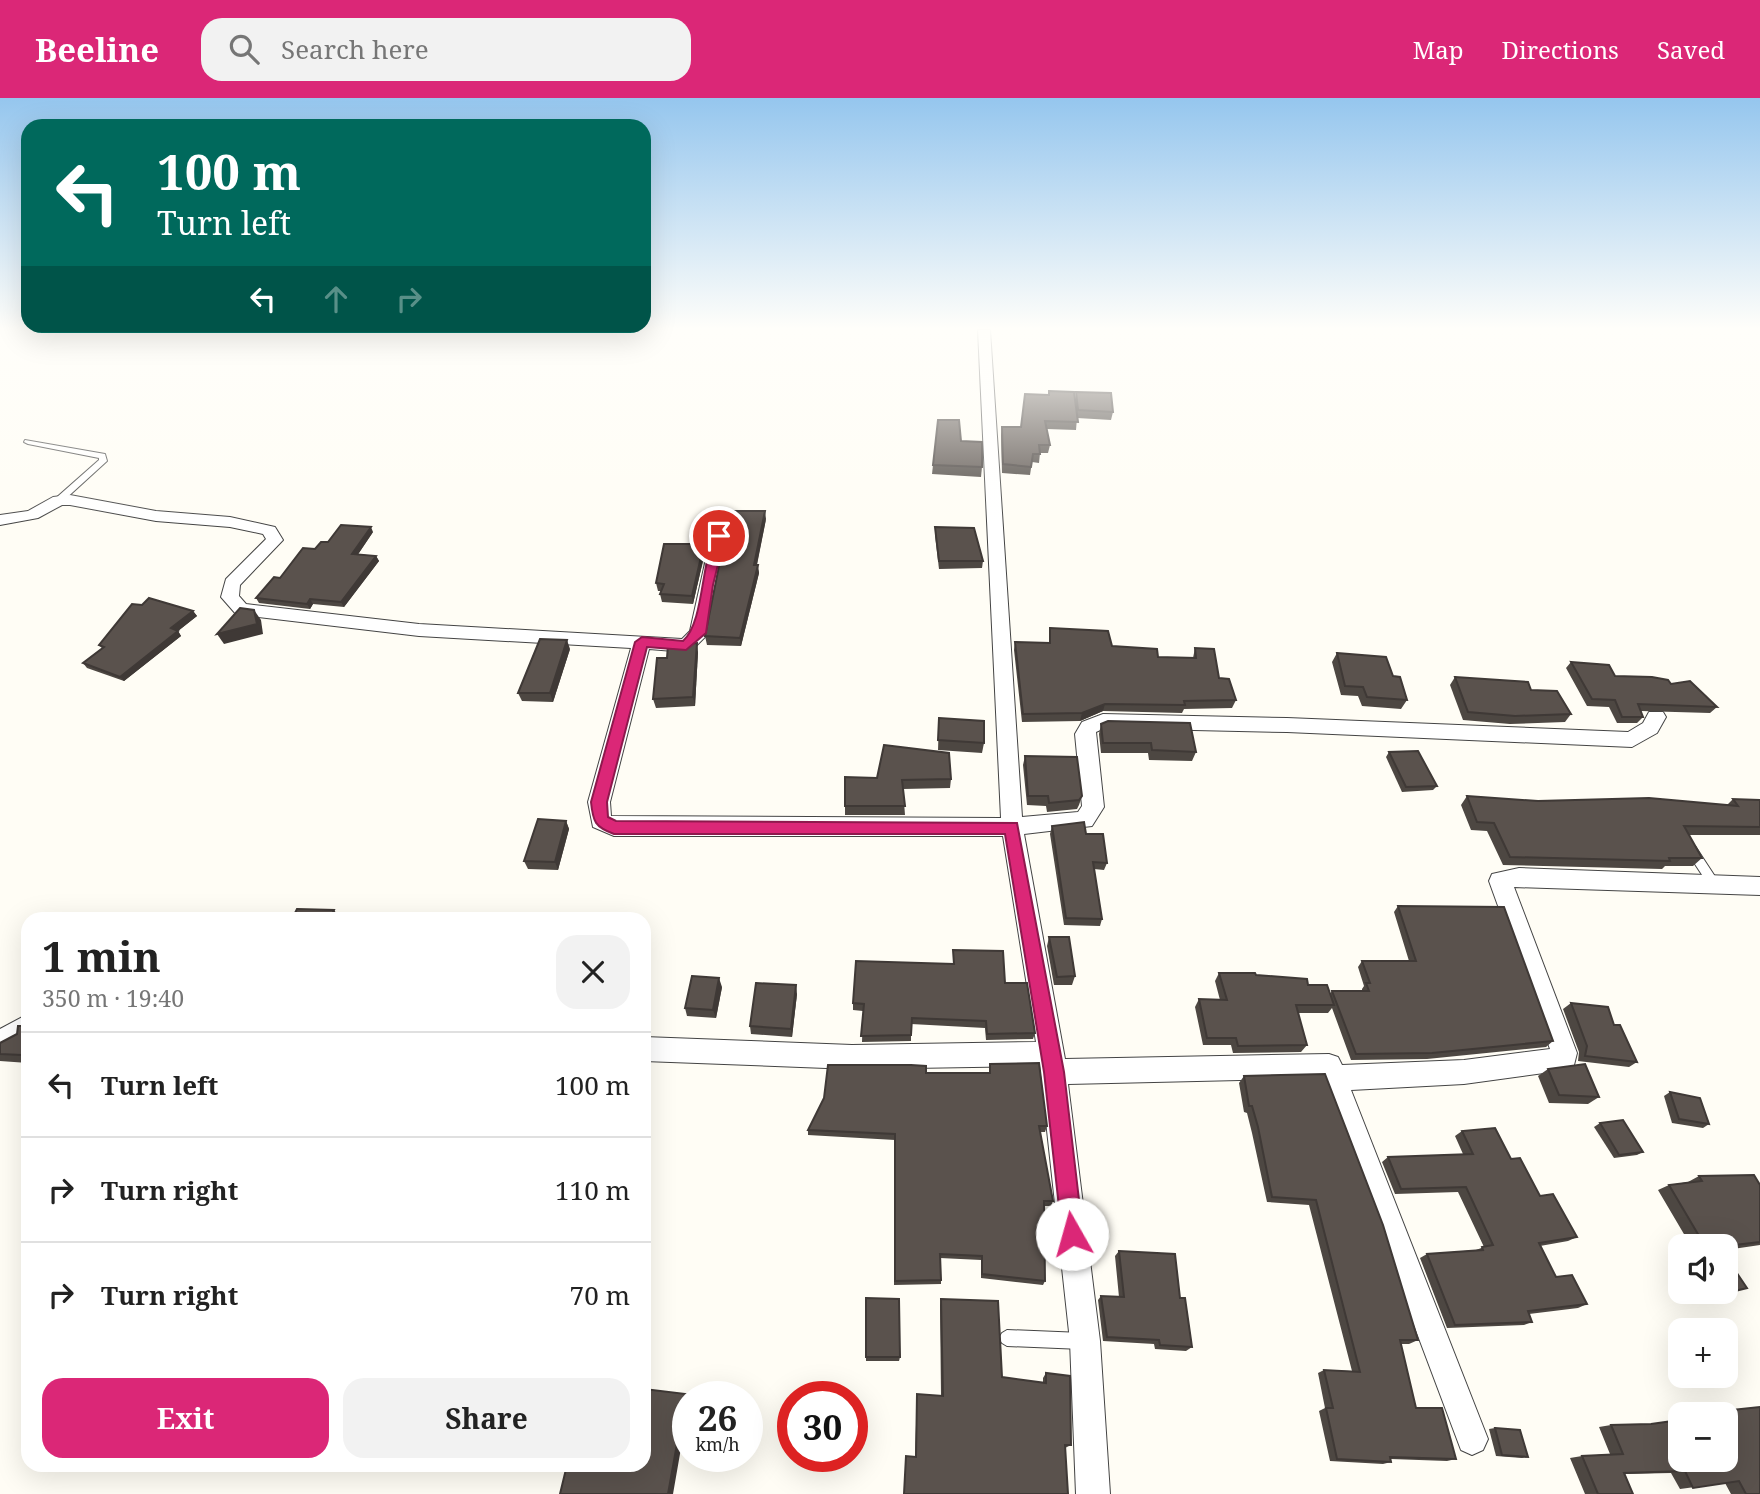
<!DOCTYPE html>
<html lang="en">
<head>
<meta charset="utf-8">
<style>
	:root { --surface:#fff; --page:#f2f2f2; --text:#222; --muted:#767676; --line:#e0e0e0; --accent:#db2777 }
	body { margin:0; font-family:"Noto Serif",serif; background:var(--page); color:var(--text); height:100vh; display:flex; flex-direction:column; font-size:26px; white-space:nowrap }
	* { box-sizing:border-box; margin:0 }
	p { font-size:23px; color:var(--muted) }
	.icon { flex:none; width:38px; height:38px; fill:none; stroke:currentColor; stroke-width:2; stroke-linecap:round; stroke-linejoin:round }
	.map { position:relative; flex:1; overflow:hidden }
	.panel { position:absolute; left:21px; top:814px; width:630px; height:560px; display:flex; flex-direction:column; background:var(--surface); border-radius:21px; box-shadow:0 7px 28px #0002 }
	.panel>* { flex:none }
	.banner { position:absolute; left:21px; top:21px; width:630px; height:214px; border-radius:21px; box-shadow:0 7px 28px #0002; background:#00695c; color:#fff; overflow:hidden }
	.tools { position:absolute; left:1668px; top:1136px; display:grid; gap:14px }
	.tools a { display:grid; place-items:center; width:70px; height:70px; border-radius:14px; background:var(--surface); box-shadow:0 7px 28px #0002; font-size:35px }
	.speed { position:absolute; left:672px; top:1283px; display:flex; gap:14px; font-size:35px; font-weight:700; text-align:center }
	.speed>* { display:grid; place-content:center; width:91px; height:91px; border-radius:50%; background:var(--surface); box-shadow:0 7px 28px #0002; line-height:1 }
	.speed small { font-size:18px; font-weight:400 }
	.speed .limit { border:10px solid #d22; background:#fff; color:#111 }
	.pin { position:absolute; display:grid; place-items:center; width:60px; height:60px; color:#fff; margin:-30px; border:4px solid #fff; border-radius:50%; box-shadow:0 2px 7px #0007 }
	.me { position:absolute; width:77px; margin:-38px; rotate:353deg; stroke-linejoin:round; filter:drop-shadow(0 0 5px #0008) }
	.turn { display:flex; align-items:center; gap:24px; height:147px; padding:0 21px; font-size:32px }
	.turn .icon { width:91px; height:91px; stroke-width:2.5 }
	.turn b { display:block; font-size:49px; line-height:60px }
	.lanes { display:flex; align-items:center; height:66px; padding:0 21px; background:#0003; justify-content:center; gap:35px; direction:ltr }
	.lanes .off { opacity:.35 }
	.round { display:grid; place-items:center; flex:none; width:74px; height:74px; border-radius:21px; background:var(--page) }
	.headline { display:flex; align-items:center; justify-content:space-between; height:119px; padding:0 21px }
	h1 { font-size:42px; font-weight:700; line-height:52px }
	.cta { display:flex; gap:14px; margin-top:auto; padding:14px 21px }
	.cta a { flex:1; height:80px; border-radius:21px; background:var(--accent); color:#fff; font-size:28px; font-weight:700; line-height:80px; text-align:center }
	.cta a+a { background:var(--page); color:var(--text) }
	ul { padding:0; list-style:none }
	li { display:flex; align-items:center; gap:21px; height:105px; padding:0 21px; border-top:2px solid var(--line) }
	li div { flex:1 }
	li b { display:block; font-size:26px }
	li em { font-style:normal }
	header { display:flex; align-items:center; gap:42px; box-sizing:border-box; height:98px; padding:0 35px; background:var(--accent); color:#fff }
	header strong { font-size:33px }
	nav { display:flex; gap:38px; margin-inline-start:auto; font-size:24px }
	.search { width:490px; height:63px; background:var(--page); display:flex; align-items:center; gap:18px; box-sizing:border-box; padding:0 24px; border-radius:21px; color:var(--muted); font-size:26px }
	.map>svg:first-child { display:block }
</style>
</head>
<body>
<header>
<strong>Beeline</strong>
<div class="search"><svg class="icon" aria-label="search" viewBox="0 0 24 24"><circle cx="10" cy="10" r="6"/><path d="M15 15l6 6"/></svg>Search here</div>
<nav><a>Map</a><a>Directions</a><a>Saved</a></nav>
</header>
<div class="map">
<svg width="1760" height="1396" viewBox="0 0 1760 1396">
	<rect width="100%" height="100%" fill="#fffdf5"/>
	<g fill="none" stroke-linecap="round" stroke-linejoin="round">
		<defs>
			<g id="service">
				<path d="M25,342L105,356L107,363L62,404H56V400L99,362V360L28,346L24,344Z"/>
				<path d="M1691,747L1695,748L1718,783L1720,786L1718,789L1714,791L1710,789L1687,754L1686,751L1687,748Z"/>
				<path d="M1007,1232L1082,1235L1087,1238L1090,1243L1087,1248L1082,1251L1007,1248L1002,1245L999,1240L1002,1235Z"/>
			</g>
			<g id="minor">
				<path d="M978,232H990L1022,719L1078,714L1082,708L1075,636L1082,624L1103,616L1287,620L1628,634L1643,625L1649,614H1663L1666,619L1657,635L1632,649L1287,634L1105,630L1096,634L1104,709L1092,728L1024,736L1065,961L1329,956L1338,959L1342,967L1464,962L1550,951L1489,783L1492,776L1519,770L1760,779V797L1514,789L1577,955L1573,971L1464,986L1351,992L1488,1341L1483,1352L1472,1357L1461,1352L1321,980L1068,986L1100,1243L1110,1396H1076L1070,1243L1040,968L852,971L644,963V939L852,947L1036,944L1003,738H614L593,729L588,704L631,550L419,538L241,517L235,515L221,499L226,481L266,441L263,436L230,429L156,423L70,407H62L38,420L0,427V417L28,413L53,399L70,397L156,413L230,419L275,429L283,442L240,487L239,498L246,506L419,526L682,541L690,533L711,438L719,433L725,434L727,438L705,539L692,552L686,554L649,551L610,704L611,718L1001,720Z"/>
				<path d="M28,916V942L0,957V931Z"/>
			</g>
		</defs>
		<!-- service casing -->
		<use href="#service" stroke="#444" stroke-width="2"/>
		<!-- minor casing -->
		<use href="#minor" stroke="#444" stroke-width="2"/>
		<!-- service -->
		<use href="#service" fill="#fff" fill-rule="evenodd"/>
		<!-- minor -->
		<use href="#minor" fill="#fff" fill-rule="evenodd"/>
	</g>
	<!-- wall -->
	<g fill="#4d4742">
		<path d="M1049,293L1075,302L1076,294L1113,314L1111,322L1077,320L1076,332L1047,331L1050,347L1048,355H1040L1039,365L1032,364L1030,377L1002,375L1001,337L1002,329H1021L1048,297Z"/>
		<path d="M961,343L982,369L981,379L932,376L933,367Z"/>
		<path d="M766,421L757,467L759,475L741,548L707,547L705,538Z"/>
		<path d="M935,429L983,463L982,470L939,471L935,437Z"/>
		<path d="M373,434L358,456L376,458L379,463L344,509L313,506L310,511L259,505L256,500L315,451L328,444Z"/>
		<path d="M704,446L705,454L693,506L662,504L660,496L662,493H658L656,485Z"/>
		<path d="M193,513L197,518L178,533L181,538L124,583L87,570L83,565L102,550L99,547Z"/>
		<path d="M1050,530L1112,548L1158,559L1193,560L1195,550L1236,602L1232,610L1184,611L1182,615L1103,613L1080,623L1022,624L1014,552L1015,544L1049,545Z"/>
		<path d="M570,551L553,604L522,603L518,595Z"/>
		<path d="M698,554L695,608L656,610L653,601Z"/>
		<path d="M1337,555L1393,578L1407,602L1401,611L1362,608L1358,598L1341,597L1332,564Z"/>
		<path d="M1571,564L1615,578L1671,586L1717,609L1710,615L1641,613L1643,619L1637,625H1617L1609,609L1587,608L1566,570Z"/>
		<path d="M1455,579L1531,592L1571,616L1565,624L1510,626L1463,622L1450,587Z"/>
		<path d="M939,620L984,645L982,655L938,652Z"/>
		<path d="M1101,626L1196,654L1192,663L1149,662L1148,655H1101L1099,636Z"/>
		<path d="M1389,654L1437,688L1433,692L1402,694L1386,659Z"/>
		<path d="M1025,658L1082,698L1079,707L1077,711L1047,714L1046,708L1027,707L1023,667Z"/>
		<path d="M845,679L951,681L950,690L903,691L905,717H845Z"/>
		<path d="M1467,698L1538,703L1727,707L1733,701L1760,702V737H1689L1702,760L1693,768H1665L1662,771L1503,767L1487,733L1471,732L1461,707Z"/>
		<path d="M566,723L569,731L558,772L528,771L524,763Z"/>
		<path d="M1052,728L1086,736L1107,765L1104,772L1094,771L1102,821L1100,828L1064,827L1050,736Z"/>
		<path d="M1398,808L1553,943L1546,949L1427,961L1351,962L1332,910L1328,915H1298L1307,947L1301,954L1233,955L1231,947H1203L1195,909L1199,901L1220,902L1215,883L1219,875L1256,877L1308,887L1330,896L1332,893H1362V891L1364,888L1358,869L1362,863H1409L1394,814Z"/>
		<path d="M1049,839L1075,878L1072,887H1054L1047,848Z"/>
		<path d="M953,852L1005,885L1035,935L1033,941L986,942L985,930L911,926V943L862,944L863,913L853,912V905L953,866Z"/>
		<path d="M722,889L716,920L687,918L685,910Z"/>
		<path d="M797,896L792,939L751,936L750,928Z"/>
		<path d="M1571,905L1637,964L1629,969L1578,963L1579,954L1563,911Z"/>
		<path d="M28,928V965L0,963V945L17,936Z"/>
		<path d="M990,966L1047,1028L1045,1034H1040L1053,1103L1051,1108H1044L1045,1183L1043,1187L981,1180V1162L940,1160L941,1182V1186L894,1187L895,1042L808,1037V1032L926,975H989Z"/>
		<path d="M1548,971L1599,999L1588,1006L1549,1005L1538,978Z"/>
		<path d="M1244,978L1418,1242L1409,1246H1401L1416,1310L1456,1361L1447,1363L1391,1361V1364L1383,1366L1330,1363L1319,1313L1325,1310L1318,1275L1324,1272L1352,1273L1309,1107L1267,1104L1252,1035L1247,1015L1244,1014L1239,985Z"/>
		<path d="M1670,994L1709,1026L1703,1030L1672,1025L1664,998Z"/>
		<path d="M1600,1025L1643,1054L1637,1057L1614,1060L1594,1029Z"/>
		<path d="M1462,1033L1511,1061L1540,1098L1577,1139L1568,1143L1540,1148L1556,1179L1587,1206L1578,1210L1529,1216L1532,1224L1524,1227L1447,1230L1420,1160L1427,1156L1476,1152L1484,1149L1458,1094L1395,1096L1382,1064L1388,1059L1463,1056L1455,1038Z"/>
		<path d="M1699,1078L1760,1087V1147L1726,1152V1148H1691L1658,1092L1669,1087L1688,1084Z"/>
		<path d="M1119,1153L1180,1200L1192,1249L1186,1253L1155,1251L1154,1246L1103,1243L1098,1202L1101,1198L1119,1199L1115,1158Z"/>
		<path d="M1680,1171V1180L1675,1173Z"/>
		<path d="M1747,1190L1696,1204L1689,1194H1726Z"/>
		<path d="M866,1200L900,1259L899,1263H866Z"/>
		<path d="M941,1201L1002,1279L1043,1285V1280L1046,1275L1071,1347L1065,1350L1068,1396L915,1359L917,1296L941,1298L940,1207Z"/>
		<path d="M1760,1309V1396H1731L1725,1385L1680,1391L1671,1375L1625,1376L1633,1396H1585L1570,1360L1582,1358L1610,1356L1599,1329L1611,1327L1651,1326L1680,1322V1362H1726V1316L1709,1315L1722,1313Z"/>
		<path d="M1495,1330L1528,1359L1522,1360L1496,1358L1489,1331Z"/>
	</g>
	<!-- shaded-wall -->
	<g fill="#3f3936">
		<path d="M765,413L766,421L755,475L754,467Z"/>
		<path d="M371,429L373,434L355,461L352,456Z"/>
		<path d="M704,446L705,454L693,506L692,498Z"/>
		<path d="M376,458L379,463L344,509L341,504Z"/>
		<path d="M758,467L759,475L741,548L740,540Z"/>
		<path d="M310,501L313,506L310,511L307,506Z"/>
		<path d="M254,512L261,522L263,536L224,546L217,536Z"/>
		<path d="M193,513L197,518L178,533L181,538L124,583L120,579L171,530Z"/>
		<path d="M567,542L570,551L553,604L550,595Z"/>
		<path d="M697,545L698,554L695,608L693,599Z"/>
		<path d="M1105,606L1103,613L1080,623L1082,615Z"/>
		<path d="M566,723L569,731L558,772L555,764Z"/>
		<path d="M334,812L340,820V821H330Z"/>
		<path d="M719,880L722,889L716,920L713,912Z"/>
		<path d="M796,887L797,896L792,939L791,931Z"/>
		<path d="M28,947V961L22,957Z"/>
		<path d="M686,1296L689,1298H688V1310L673,1396H668Z"/>
	</g>
	<!-- building -->
	<g fill="#5a524d" stroke="#3f3936" stroke-width="2">
		<path d="M1049,293L1074,294L1078,324L1045,323L1050,347H1039L1040,356H1033L1031,369L1003,366L1002,329H1021L1025,296L1049,297Z"/>
		<path d="M1076,294L1111,295L1113,314L1078,312Z"/>
		<path d="M938,322H959L961,343L982,344V369L933,367Z"/>
		<path d="M730,413H765L754,467H758L740,540L705,538Z"/>
		<path d="M341,427L371,429L352,456L376,458L341,504L310,501L307,506L256,500L274,479L280,480L303,450L315,451L321,444H328Z"/>
		<path d="M935,429L974,430L983,463H939Z"/>
		<path d="M664,446H704L692,498L660,496L664,486L656,485Z"/>
		<path d="M149,500L193,513L171,530L178,533L120,579L83,565L104,549L99,547L132,506L142,507Z"/>
		<path d="M240,510L254,512L257,526L217,536Z"/>
		<path d="M1050,530L1108,533L1112,548L1157,551L1158,559L1196,560L1195,550L1214,551L1219,580L1229,581L1236,602L1184,603L1185,607L1105,606L1082,615L1023,616L1015,544L1050,545Z"/>
		<path d="M540,541L567,542L550,595H518Z"/>
		<path d="M697,545L693,599L653,601L657,560H667L668,547Z"/>
		<path d="M1337,555L1386,559L1393,578L1400,579L1407,602L1367,599L1363,589L1345,588Z"/>
		<path d="M1571,564L1609,567L1615,578L1652,579L1668,582L1671,586L1690,583L1717,609L1638,606L1643,619H1622L1615,602L1592,601Z"/>
		<path d="M1455,579L1528,584L1531,592L1557,593L1571,616L1515,618L1468,614Z"/>
		<path d="M939,620L984,623V645L938,642Z"/>
		<path d="M1108,623L1190,625L1196,654L1152,652L1151,645H1103L1101,626Z"/>
		<path d="M884,647L949,655L951,681L902,682L905,708H845V679L877,680Z"/>
		<path d="M1418,653L1437,688L1406,689L1389,654Z"/>
		<path d="M1025,658L1077,659L1082,698L1079,702L1049,705L1048,698H1028Z"/>
		<path d="M1467,698L1538,703L1649,700L1738,708L1733,701L1760,702V729L1684,728L1702,760H1669L1670,763L1510,759L1494,725L1477,724Z"/>
		<path d="M538,721L566,723L555,764L524,763Z"/>
		<path d="M1084,724L1086,736H1103L1107,765L1093,764L1102,821L1066,820L1052,728Z"/>
		<path d="M1398,808L1504,809L1553,943L1432,955L1356,956L1332,893H1369L1366,885H1370L1362,863H1416Z"/>
		<path d="M297,811L334,812L330,821H259L261,818L293,819Z"/>
		<path d="M1049,839H1069L1075,878L1057,879Z"/>
		<path d="M953,852L1003,853L1005,885H1027L1035,935L987,936L986,923L912,920L911,937L861,938L864,906L853,905L856,863L954,866Z"/>
		<path d="M1219,875H1255L1256,877L1307,881L1308,887H1327L1334,907H1296L1307,947L1238,948L1236,940H1207L1199,901L1227,902Z"/>
		<path d="M692,878L719,880L713,912L685,910Z"/>
		<path d="M756,885L796,887L791,931L750,928Z"/>
		<path d="M1571,905L1608,909L1614,927H1620L1637,964L1585,958L1587,948Z"/>
		<path d="M18,928H28V947L22,957L0,956V945L17,936Z"/>
		<path d="M1039,965L1047,1028H1039L1053,1103H1044L1045,1183L982,1176V1158L940,1156L941,1182L895,1183V1036L808,1032L824,1000L828,967H911L926,968V975H990V966Z"/>
		<path d="M1585,966L1599,999L1559,997L1548,971Z"/>
		<path d="M1325,976L1383,1127L1418,1242H1400L1416,1310H1442L1456,1361L1390,1359L1391,1364L1337,1361L1326,1310H1333L1324,1272L1360,1274L1316,1102L1272,1099L1258,1029L1252,1008H1249L1244,978Z"/>
		<path d="M1670,994L1700,1000L1709,1026L1679,1021Z"/>
		<path d="M1623,1022L1643,1054L1619,1057L1600,1025Z"/>
		<path d="M1495,1030L1511,1061L1520,1060L1540,1098L1553,1096L1577,1139L1539,1145L1556,1179L1572,1177L1587,1206L1528,1213L1532,1224L1455,1227L1427,1156L1483,1152L1482,1149L1493,1147L1466,1089L1401,1091L1388,1059L1473,1056L1462,1033Z"/>
		<path d="M1754,1077L1760,1087V1144L1726,1148H1705L1669,1087L1702,1083L1699,1078Z"/>
		<path d="M1119,1153L1175,1156L1180,1200H1185L1192,1249L1160,1247L1159,1242L1107,1239L1101,1198L1124,1199Z"/>
		<path d="M1726,1159L1747,1190L1710,1199L1707,1194H1726Z"/>
		<path d="M866,1200L899,1201L900,1259H866Z"/>
		<path d="M941,1201L998,1203L1002,1279L1046,1285V1275L1070,1278L1071,1347H1065L1068,1396H904L906,1358L916,1359L917,1296L943,1298Z"/>
		<path d="M644,1291L686,1296L668,1396H560L567,1367H644Z"/>
		<path d="M1760,1309V1396H1746L1739,1383L1693,1390L1685,1373L1624,1375L1633,1396H1598L1582,1358L1623,1356L1611,1327L1651,1326L1680,1322V1362H1726V1316H1720L1724,1315L1722,1313Z"/>
		<path d="M1495,1330L1520,1332L1528,1359L1502,1357Z"/>
	</g>
	<!-- sky -->
	<linearGradient id="sky" x2="0" y2="1"><stop stop-color="#95c6ee"/><stop offset="0.54" stop-color="#fffefa"/><stop offset="1" stop-color="#fffefa" stop-opacity="0"/></linearGradient>
	<rect width="1760" height="427" fill="url(#sky)"/>
	<!-- route -->
	<path fill="#db2777" stroke="#8e194d" stroke-width="2" d="M715,436L725,438L713,487L706,535L686,552L647,549L607,704L608,719L616,723L1017,725L1064,974L1083,1136L1080,1143L1072,1146L1065,1143L1062,1136L1044,974L1005,736H614C595,729 593,724 591,704L635,544L642,539L683,543C704,524 701,465 715,436Z"/>
</svg>
<div class="tools">
<a><svg class="icon" aria-label="sound" viewBox="0 0 24 24"><path d="M4 9h4l5-4v14l-5-4H4zM17 9q2 3 0 6"/></svg></a>
<a>+</a>
<a>−</a>
</div>
<div class="speed"><div>26<small>km/h</small></div><div class="limit">30</div></div>
<div class="pin" style="left:719px;top:438px;background:#d93025"><svg class="icon" aria-label="arrive" viewBox="0 0 24 24"><path d="M6 21V4h12l-3 4 3 4H6"/></svg></div>
<svg class="me" style="left:1072px;top:1136px" viewBox="-20 -20 40 40"><circle r="19" fill="#fff"/><path d="M0-13L10 11 0 6-10 11z" fill="#db2777"/></svg>
<div class="banner">
<div class="turn"><svg class="icon" aria-label="left" viewBox="0 0 24 24"><path d="M17 20v-9H6M10 6l-5 5 5 5"/></svg><div><b>100 m</b>Turn left</div></div>
<div class="lanes"><svg class="icon" aria-label="left" viewBox="0 0 24 24"><path d="M17 20v-9H6M10 6l-5 5 5 5"/></svg><svg class="icon off" aria-label="ahead" viewBox="0 0 24 24"><path d="M12 20V5M6 11l6-6 6 6"/></svg><svg class="icon off" aria-label="right" viewBox="0 0 24 24"><path d="M7 20v-9h11M14 6l5 5-5 5"/></svg></div>
</div>
<section class="panel">
<div class="headline"><div><h1>1 min</h1><p>350 m · 19:40</p></div><a class="round"><svg class="icon" aria-label="close" viewBox="0 0 24 24"><path d="M6 6l12 12M18 6L6 18"/></svg></a></div>
<ul>
<li><svg class="icon" aria-label="left" viewBox="0 0 24 24"><path d="M17 20v-9H6M10 6l-5 5 5 5"/></svg><div><b>Turn left</b></div><em>100 m</em></li>
<li><svg class="icon" aria-label="right" viewBox="0 0 24 24"><path d="M7 20v-9h11M14 6l5 5-5 5"/></svg><div><b>Turn right</b></div><em>110 m</em></li>
<li><svg class="icon" aria-label="right" viewBox="0 0 24 24"><path d="M7 20v-9h11M14 6l5 5-5 5"/></svg><div><b>Turn right</b></div><em>70 m</em></li>
</ul>
<div class="cta"><a>Exit</a><a>Share</a></div>
</section>
</div>
</body>
</html>
